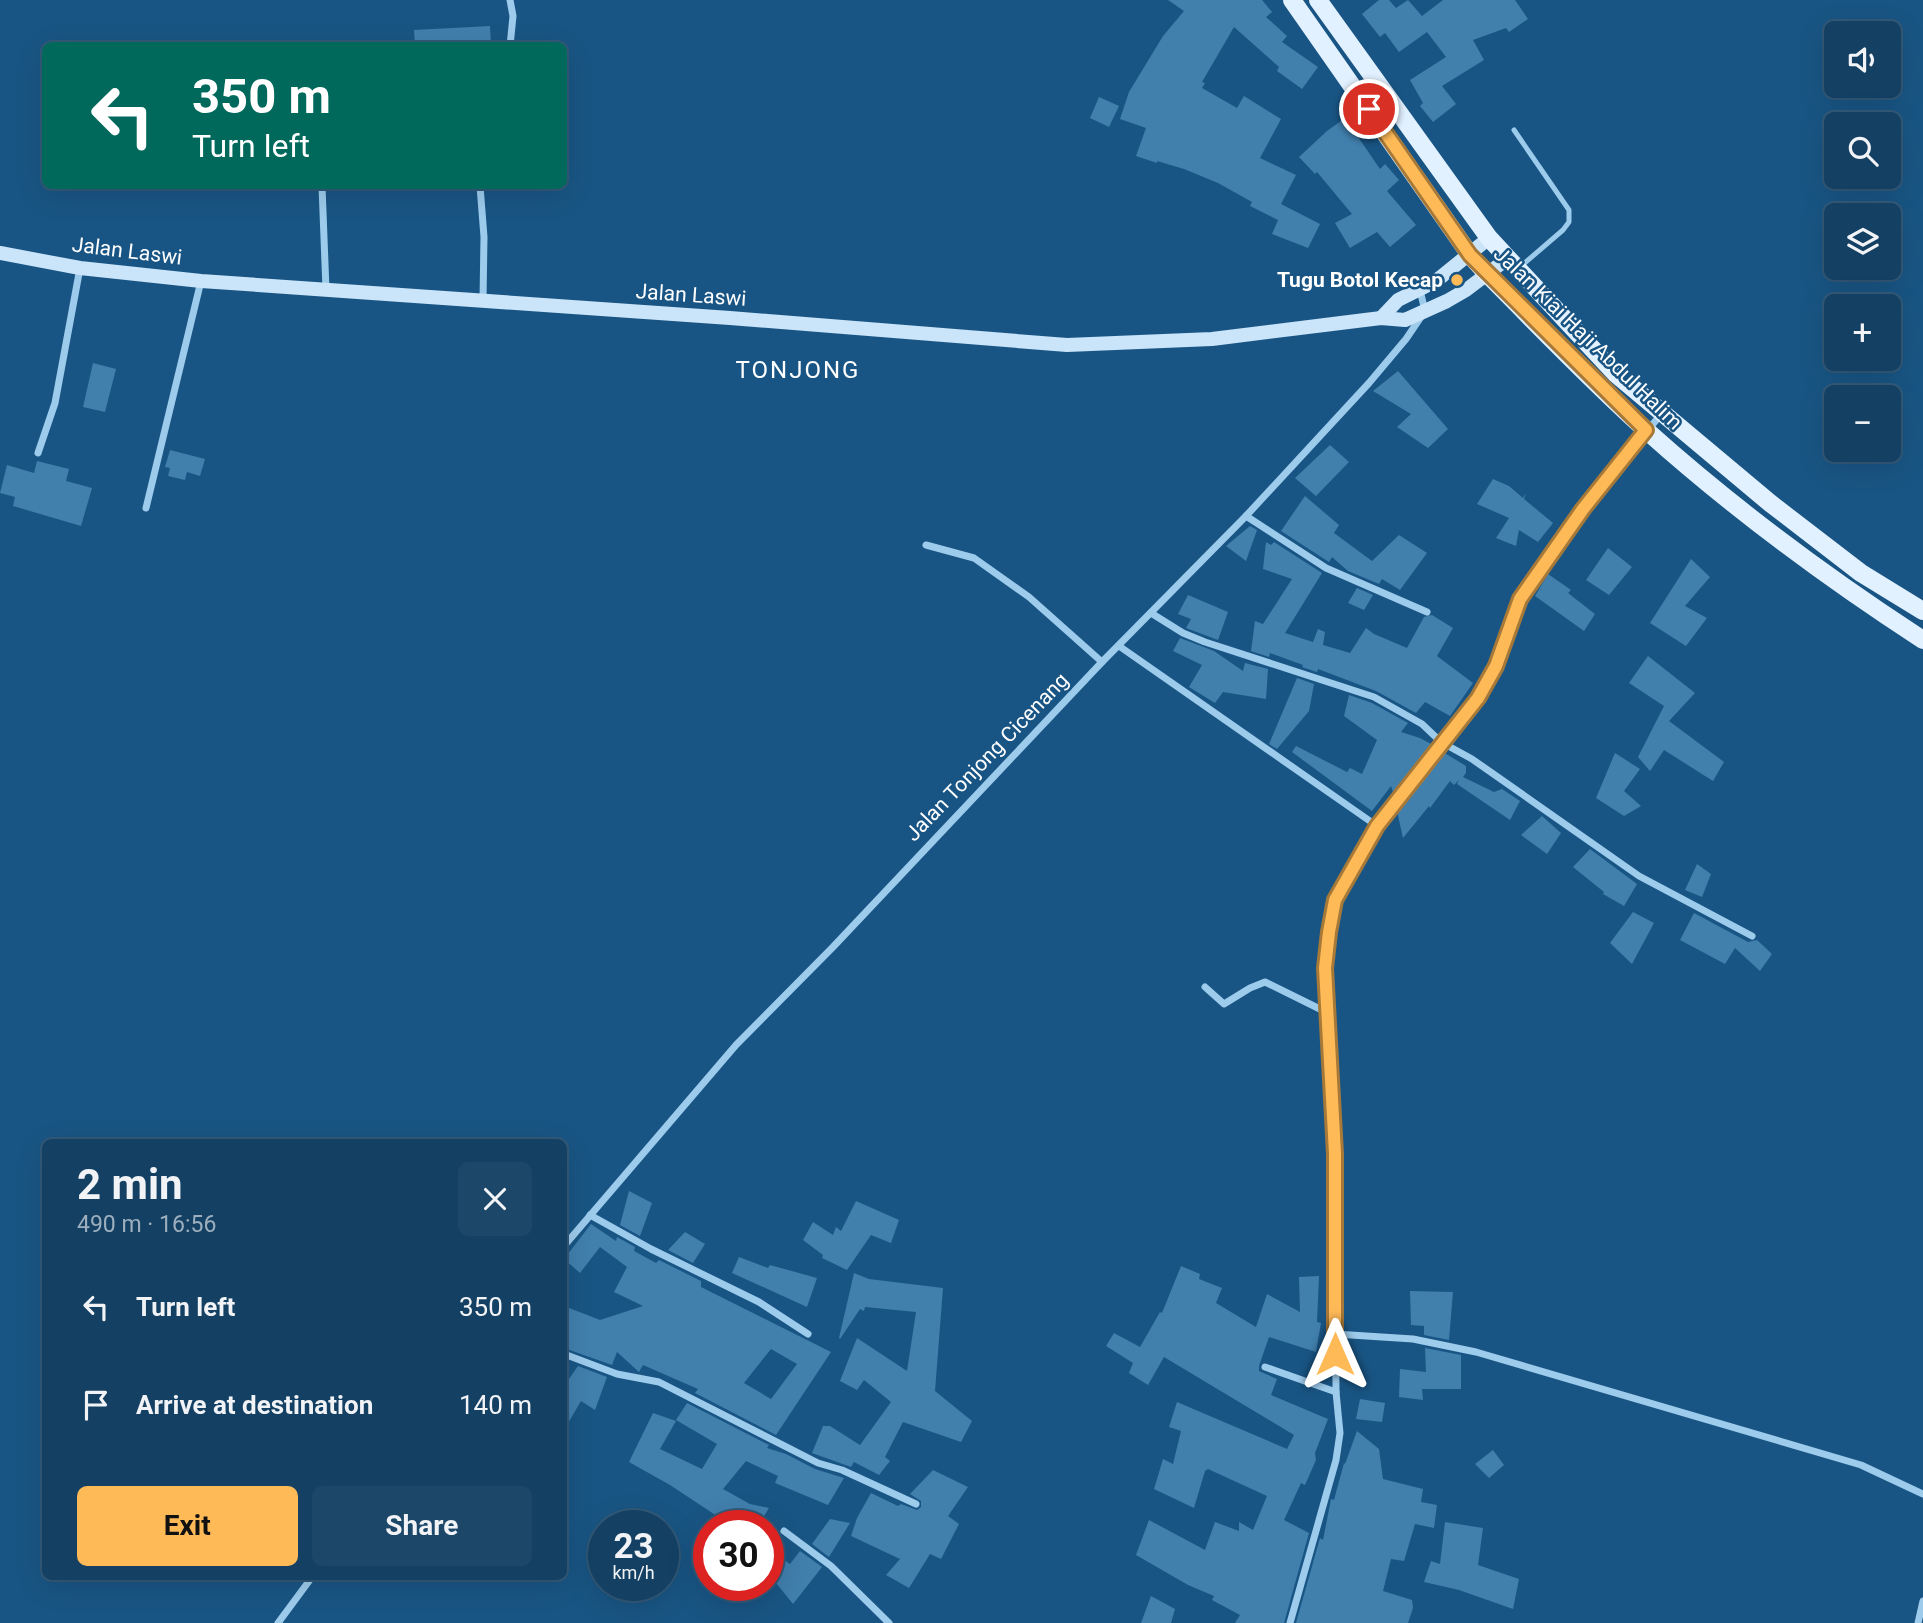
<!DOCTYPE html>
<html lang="en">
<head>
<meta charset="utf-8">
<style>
	:root { --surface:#134063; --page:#1c4769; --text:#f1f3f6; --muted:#9dafbe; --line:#325978; --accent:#ffba58 }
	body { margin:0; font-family:Roboto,sans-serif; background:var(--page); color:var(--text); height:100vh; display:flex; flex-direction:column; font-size:26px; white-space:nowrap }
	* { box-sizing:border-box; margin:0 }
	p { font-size:23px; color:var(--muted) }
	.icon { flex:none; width:38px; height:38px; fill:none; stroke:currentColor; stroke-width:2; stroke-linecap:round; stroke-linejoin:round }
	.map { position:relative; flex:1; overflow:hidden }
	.drawer { position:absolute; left:42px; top:1139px; width:525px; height:441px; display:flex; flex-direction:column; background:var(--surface); border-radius:10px; box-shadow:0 7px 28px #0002,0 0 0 2px var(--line) }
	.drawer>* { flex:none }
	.guide { position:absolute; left:42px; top:42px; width:525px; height:147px; border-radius:10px; box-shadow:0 7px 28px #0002,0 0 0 2px var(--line); background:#00695c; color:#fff; overflow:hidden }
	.fabs { position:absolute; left:1824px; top:21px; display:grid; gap:14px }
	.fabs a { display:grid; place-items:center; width:77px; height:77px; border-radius:10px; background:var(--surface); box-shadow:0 7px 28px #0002,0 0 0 2px var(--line); font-size:35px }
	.speed { position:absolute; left:588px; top:1510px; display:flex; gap:14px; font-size:35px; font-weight:700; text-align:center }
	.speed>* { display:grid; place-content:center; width:91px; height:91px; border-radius:50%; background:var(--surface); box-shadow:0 7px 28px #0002,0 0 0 2px var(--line); line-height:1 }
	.speed small { font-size:18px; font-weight:400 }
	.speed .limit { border:10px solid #d22; background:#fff; color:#111 }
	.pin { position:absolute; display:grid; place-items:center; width:60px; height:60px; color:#fff; margin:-30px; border:4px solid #fff; border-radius:50%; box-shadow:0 2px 7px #0007 }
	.me { position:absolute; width:77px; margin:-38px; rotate:0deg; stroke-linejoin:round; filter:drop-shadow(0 0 5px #0008) }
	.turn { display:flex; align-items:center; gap:24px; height:147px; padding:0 35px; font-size:32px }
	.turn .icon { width:91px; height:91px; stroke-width:2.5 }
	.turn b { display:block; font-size:49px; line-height:60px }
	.round { display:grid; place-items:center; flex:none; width:74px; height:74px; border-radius:10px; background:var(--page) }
	.headline { display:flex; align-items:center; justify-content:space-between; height:119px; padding:0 35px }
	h1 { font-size:42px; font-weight:700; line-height:52px }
	.primary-button { display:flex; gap:14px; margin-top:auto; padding:14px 35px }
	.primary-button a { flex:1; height:80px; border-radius:10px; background:var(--accent); color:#111; font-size:28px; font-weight:700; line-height:80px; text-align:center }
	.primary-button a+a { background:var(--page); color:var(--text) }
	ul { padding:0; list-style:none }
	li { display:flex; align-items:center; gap:21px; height:98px; padding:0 35px }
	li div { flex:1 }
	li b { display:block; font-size:26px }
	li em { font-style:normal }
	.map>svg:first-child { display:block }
</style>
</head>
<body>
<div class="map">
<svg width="1923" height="1623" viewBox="0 0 1923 1623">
	<rect width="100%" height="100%" fill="#195584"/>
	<!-- building -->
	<g fill="#417fad" fill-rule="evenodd">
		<path d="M1168,0H1262L1272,12L1266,17L1287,36L1282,42L1318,67L1302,89L1277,71L1279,67L1234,27L1202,82L1205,83L1202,88L1237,108L1244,96L1281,119L1260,158L1296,175L1281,204L1320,224L1308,248L1272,234L1278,220L1250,206L1252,202L1218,183L1184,169L1157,161V163L1136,156L1146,128L1120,119L1129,92L1163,36L1184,11Z"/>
		<path d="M1379,0H1389L1396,8L1408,0L1422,16L1443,0H1515L1528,19L1509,32L1506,28L1473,40L1484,60L1442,86L1456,104L1433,122L1420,106L1423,103L1410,80L1446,57L1427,32L1399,52L1385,33L1380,37L1362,14Z"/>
		<path d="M490,26L491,46H415L414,30Z"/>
		<path d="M1099,97L1119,106L1109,127L1090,118Z"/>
		<path d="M1345,118L1380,169L1385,164L1399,180L1387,191L1416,225L1390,247L1377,232L1350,248L1335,223L1352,214L1317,172L1315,174L1299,157L1327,131Z"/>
		<path d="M93,363L116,369L105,412L83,407Z"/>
		<path d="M1398,371L1448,429L1428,448L1397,427L1411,414L1373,391Z"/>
		<path d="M1330,445L1349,462L1316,496L1295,478Z"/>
		<path d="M170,450L205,459L200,476L187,472L185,480L168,476L170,468L165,467Z"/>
		<path d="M37,461L69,469L66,481L92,488L81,526L13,506L15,497L0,493L7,465L34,473Z"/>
		<path d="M1493,479L1509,486L1523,498L1526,493L1524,499L1553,523L1538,542L1519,530L1516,546L1496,538L1509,518L1477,504Z"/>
		<path d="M1305,496L1339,525L1334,533L1372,561L1399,535L1427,553L1400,590L1382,579L1379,584L1348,571L1332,557L1329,562L1281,531Z"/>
		<path d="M1250,526L1257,530L1246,561L1226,546Z"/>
		<path d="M1266,542L1271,545L1274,542L1322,573L1285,633L1313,642L1318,629L1325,632L1323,645L1350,653L1366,628L1374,634L1407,648L1424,617L1432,615L1453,628L1437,656L1473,683L1450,716L1425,702L1416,713L1376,691L1318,669L1317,672L1302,667L1303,665L1270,653L1269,657L1251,651L1255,621L1263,624L1292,579L1263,569Z"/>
		<path d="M1608,548L1632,567L1609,595L1586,580Z"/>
		<path d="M1691,559L1710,577L1685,606L1707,618L1686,646L1650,623Z"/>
		<path d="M1548,574L1571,590L1568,593L1595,614L1584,631L1535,596Z"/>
		<path d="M1357,588L1373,595L1364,610L1348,603Z"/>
		<path d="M1188,595L1228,612L1218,640L1186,628L1191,619L1178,614Z"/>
		<path d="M1180,638L1214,651L1243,671L1245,663L1268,669L1266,699L1223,692L1215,703L1189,687L1202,665L1173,651Z"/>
		<path d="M1648,656L1695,693L1669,721L1724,762L1713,781L1664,750L1650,771L1638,757L1664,706L1629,683Z"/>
		<path d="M1297,678L1314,684L1309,711L1277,749L1269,744Z"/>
		<path d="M1349,695L1372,703L1408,723L1401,732L1420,738L1433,745L1394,795L1391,786L1372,811L1292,752L1296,746L1347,772L1350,768L1362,774L1377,740L1344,716Z"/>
		<path d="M1443,752L1466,766V773L1463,777L1494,792L1502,789L1520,801L1510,820L1457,784L1459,780L1454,785L1450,781L1430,808L1429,806L1403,838L1397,811Z"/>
		<path d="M1615,753L1640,769L1624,791L1641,806L1624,816L1596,798Z"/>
		<path d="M1542,816L1561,833L1547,854L1521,835Z"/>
		<path d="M1590,849L1637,884L1624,906L1603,894L1604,892L1573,867Z"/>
		<path d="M1697,864L1711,874L1702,897L1685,890Z"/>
		<path d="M1633,912L1654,923L1632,964L1610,943Z"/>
		<path d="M1694,913L1748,942L1757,940L1772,954L1760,971L1735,948L1725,964L1680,940Z"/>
		<path d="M629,1191L652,1203L640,1236L620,1225Z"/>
		<path d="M856,1201L899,1220L891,1243L871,1235L847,1270L822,1258L823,1255L803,1240L813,1222L833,1235L836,1227L841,1231Z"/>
		<path d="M591,1224L616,1241L617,1237L635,1247L634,1251L656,1263L659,1260L701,1281V1287L831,1352L776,1435L695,1393L698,1389L643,1365L639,1372L617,1352L612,1365L564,1348V1306L600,1320L643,1306L614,1292L627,1267L600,1247L580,1273L564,1259ZM771,1349L797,1364L771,1399L744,1383Z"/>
		<path d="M685,1232L705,1244L693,1263L668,1250Z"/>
		<path d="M739,1257L768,1268L770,1265L817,1278L807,1307L732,1273Z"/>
		<path d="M1181,1266L1200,1274L1199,1279L1222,1288L1216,1303L1256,1327L1267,1294L1300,1312L1299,1277L1319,1276L1317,1322L1321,1323L1316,1352L1269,1337L1259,1366V1371L1277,1379L1271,1395L1328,1419L1315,1453L1316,1460L1305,1485L1301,1483L1284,1520L1309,1533L1284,1623H1235L1240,1615L1212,1600L1214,1596L1188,1585L1136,1555L1149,1520L1205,1550L1215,1522L1239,1531V1522L1253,1530L1267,1496L1208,1469L1205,1471L1194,1508L1154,1489L1163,1459L1173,1464L1181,1431L1169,1427L1177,1402L1287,1449L1294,1435L1164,1357L1148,1385L1129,1373L1133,1363L1106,1346L1114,1333L1140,1347L1160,1312L1162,1313Z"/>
		<path d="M854,1273L869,1279L943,1288L935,1391L972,1421L961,1442L903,1422L885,1457L890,1461L879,1475L854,1462L851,1467L812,1453L823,1426H830L860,1445L891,1402L864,1380L857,1390L840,1381L857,1338L907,1371L916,1312L865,1307L864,1311L860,1309L840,1339L839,1338Z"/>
		<path d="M1410,1291L1453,1292L1449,1340L1424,1335V1326L1411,1325Z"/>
		<path d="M1425,1348L1461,1355V1389H1422L1423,1400L1399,1397L1400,1369L1426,1372Z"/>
		<path d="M578,1366L607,1377L595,1410L581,1401L564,1430V1386Z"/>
		<path d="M1360,1399L1385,1403L1382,1422L1356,1419Z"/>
		<path d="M687,1403L769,1445L767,1448L786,1454L815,1469L844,1478L828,1505L775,1483L778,1476L746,1461L723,1489L750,1504L769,1508L760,1523L749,1526H732L670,1485L629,1462L653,1413L676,1421L660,1449L702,1469L717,1444L676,1420Z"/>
		<path d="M1357,1431L1379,1449L1383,1479L1423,1489L1421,1502L1437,1505L1434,1528L1415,1524L1404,1561L1391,1559L1383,1591L1412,1600L1413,1608L1408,1623H1296L1320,1538L1323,1540L1331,1499L1334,1500L1344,1463L1345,1464Z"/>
		<path d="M1493,1450L1504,1465L1489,1478L1475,1464Z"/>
		<path d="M933,1470L968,1487L948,1516L959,1524L941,1559L930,1554L909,1588L886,1575L900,1559L851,1536L857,1518L871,1493L898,1506L901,1504L917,1510L921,1507V1501L910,1494Z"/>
		<path d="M830,1519L850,1523L829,1557L812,1544Z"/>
		<path d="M1445,1522L1483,1528L1478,1565L1519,1579L1513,1609L1459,1590L1424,1582L1431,1561L1440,1564Z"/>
		<path d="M768,1549L790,1564L800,1551L822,1567L793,1604L768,1573Z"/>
		<path d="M1151,1596L1175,1609L1171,1623H1141Z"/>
	</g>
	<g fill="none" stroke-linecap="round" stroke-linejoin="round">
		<!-- lane -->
		<path stroke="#9dcbec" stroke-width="5" d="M1514,130L1569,210V222L1563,230L1520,267"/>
		<!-- street -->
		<g stroke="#9dcbec" stroke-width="7">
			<path d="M510,0L513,16L510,46"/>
			<path d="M322,186L326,290"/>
			<path d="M480,186L484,237L483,300"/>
			<path d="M38,453L55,403L80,268"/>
			<path d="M146,508L201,281"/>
			<path d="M1246,516L1326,568L1427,612"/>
			<path d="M926,545L974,558L1029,597L1102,662"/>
			<path d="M1151,613L1183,633L1205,642L1374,697L1422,724L1441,742L1472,759L1639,876L1752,936"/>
			<path d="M1119,646L1377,826"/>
			<path d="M1205,987L1224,1004L1250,988L1265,982L1328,1013"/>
			<path d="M590,1215L651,1249L759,1302L808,1334"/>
			<path d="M564,1246L736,1045L833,947L1102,662L1246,516L1369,383L1406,339L1425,311L1420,290"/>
			<path d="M1335,1334L1413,1339L1476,1352L1861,1465L1923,1494"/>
			<path d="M564,1354L617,1374L659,1382L818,1463L842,1470L916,1504"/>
			<path d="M1265,1367L1336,1392"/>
			<path d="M784,1531L831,1566L889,1623"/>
			<path d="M278,1623L312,1577"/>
			<path d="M1290,1623L1336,1460L1340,1433L1336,1392L1335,1154L1325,968L1335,900L1377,826L1478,698L1496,666L1503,640L1520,599L1583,509L1662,413"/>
			<path d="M1918,1623L1923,1601"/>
		</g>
		<!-- secondary -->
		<g stroke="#cae4f9" stroke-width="14">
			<path d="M0,253L80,268L201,281L730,318L1067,345L1212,339L1381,318L1405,320L1447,301L1466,290L1507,259"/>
			<path d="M1381,318L1398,300L1436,281L1489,238"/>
		</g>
		<!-- primary -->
		<g stroke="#e2f1ff" stroke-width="18">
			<path d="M1292,0L1470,255L1487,274C1540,327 1591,381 1647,431C1733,508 1826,577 1923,640"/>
			<path d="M1318,0L1489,238L1616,374L1770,503L1861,573L1923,611"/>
		</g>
	</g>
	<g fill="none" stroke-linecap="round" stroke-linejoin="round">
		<defs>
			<path id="route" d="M1335,1354V1154L1325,968L1329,932L1335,900L1377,826L1478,698L1496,666L1520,599L1583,509L1646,430L1470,255L1369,109"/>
		</defs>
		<!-- route casing -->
		<use href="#route" stroke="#a67939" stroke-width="18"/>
		<!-- route -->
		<use href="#route" stroke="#ffba58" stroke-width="12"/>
	</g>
	<!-- markers -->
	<circle fill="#ffba58" stroke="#195584" stroke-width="2.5" cx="1457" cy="280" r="7"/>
	<g text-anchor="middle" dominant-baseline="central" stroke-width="5" stroke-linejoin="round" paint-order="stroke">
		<!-- street labels -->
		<g font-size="21" fill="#fff" stroke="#195584">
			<text transform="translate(127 251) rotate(7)">Jalan Laswi</text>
			<text transform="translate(691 295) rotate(4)">Jalan Laswi</text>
			<text transform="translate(1588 338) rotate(44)">Jalan Kiai Haji Abdul Halim</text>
			<text transform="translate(987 757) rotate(-46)">Jalan Tonjong Cicenang</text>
		</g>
		<!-- poi labels -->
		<g font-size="21" font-weight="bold" fill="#fff" stroke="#195584" text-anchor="end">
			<text x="1443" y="280">Tugu Botol Kecap</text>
		</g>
		<!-- quarter labels -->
		<g font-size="24" letter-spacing="2" fill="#fff" stroke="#195584">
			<text x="798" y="370">TONJONG</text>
		</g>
	</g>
</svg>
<div class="fabs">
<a><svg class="icon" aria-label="sound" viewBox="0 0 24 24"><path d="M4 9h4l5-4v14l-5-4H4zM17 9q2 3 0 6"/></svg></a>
<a><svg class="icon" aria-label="search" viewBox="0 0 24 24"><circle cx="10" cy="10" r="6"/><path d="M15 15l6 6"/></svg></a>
<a><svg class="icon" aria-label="layers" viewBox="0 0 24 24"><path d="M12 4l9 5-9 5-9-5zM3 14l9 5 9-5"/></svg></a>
<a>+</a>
<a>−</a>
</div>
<div class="speed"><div>23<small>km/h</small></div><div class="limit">30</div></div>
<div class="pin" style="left:1369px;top:109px;background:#d93025"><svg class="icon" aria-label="arrive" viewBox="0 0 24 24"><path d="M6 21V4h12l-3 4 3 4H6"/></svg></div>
<svg class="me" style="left:1335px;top:1354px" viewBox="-20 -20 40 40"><path d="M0-17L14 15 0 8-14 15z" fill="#ffba58" stroke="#fff" stroke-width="4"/></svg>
<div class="guide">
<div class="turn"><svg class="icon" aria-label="left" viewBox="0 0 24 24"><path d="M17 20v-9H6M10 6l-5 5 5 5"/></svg><div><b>350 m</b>Turn left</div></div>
</div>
<section class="drawer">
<div class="headline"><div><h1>2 min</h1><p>490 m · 16:56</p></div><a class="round"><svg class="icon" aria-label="close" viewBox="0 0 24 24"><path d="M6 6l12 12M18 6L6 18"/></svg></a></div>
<ul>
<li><svg class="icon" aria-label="left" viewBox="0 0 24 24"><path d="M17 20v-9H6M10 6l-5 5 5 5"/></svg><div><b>Turn left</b></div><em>350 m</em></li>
<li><svg class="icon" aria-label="arrive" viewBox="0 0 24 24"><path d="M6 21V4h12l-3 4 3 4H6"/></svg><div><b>Arrive at destination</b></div><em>140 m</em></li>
</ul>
<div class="primary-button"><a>Exit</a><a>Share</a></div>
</section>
</div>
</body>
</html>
